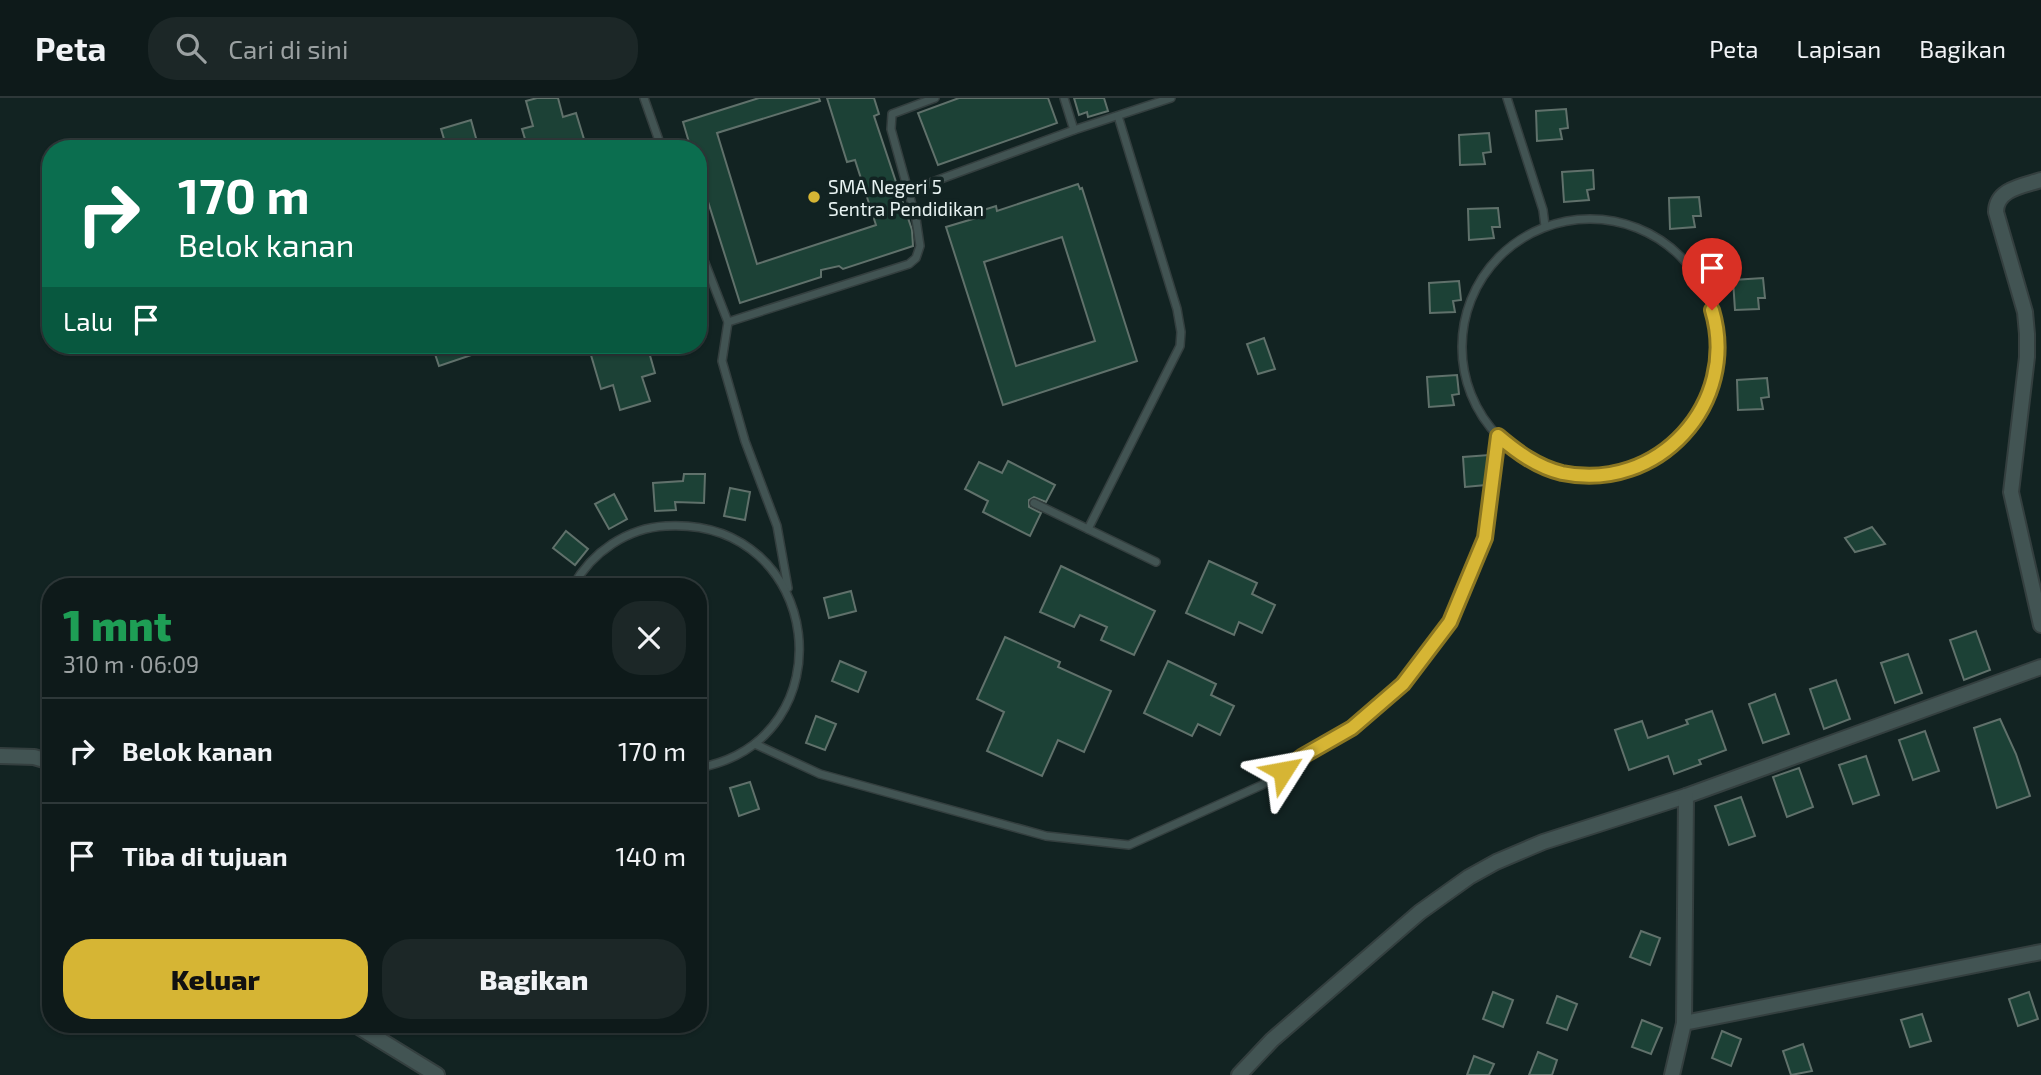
<!DOCTYPE html>
<html lang="id">
<head>
<meta charset="utf-8">
<style>
	:root { --surface:#0e1a1a; --page:#1c2727; --text:#f1f3f6; --muted:#9ba1a2; --line:#2e3839; --accent:#d6b534 }
	body { margin:0; font-family:"Exo 2",sans-serif; background:var(--page); color:var(--text); height:100vh; display:flex; flex-direction:column; font-size:26px; white-space:nowrap }
	* { box-sizing:border-box; margin:0 }
	p { font-size:23px; color:var(--muted) }
	.icon { flex:none; width:38px; height:38px; fill:none; stroke:currentColor; stroke-width:2; stroke-linecap:round; stroke-linejoin:round }
	.map { position:relative; flex:1; overflow:hidden }
	.side { position:absolute; left:42px; top:480px; width:665px; height:455px; display:flex; flex-direction:column; background:var(--surface); border-radius:28px; box-shadow:0 2px 5px #0004,0 0 0 2px var(--line) }
	.side>* { flex:none }
	.top-card { position:absolute; left:42px; top:42px; width:665px; height:214px; border-radius:28px; box-shadow:0 2px 5px #0004,0 0 0 2px var(--line); background:#0b6e4f; color:#fff; overflow:hidden }
	.pin { position:absolute; display:grid; place-items:center; width:60px; height:60px; color:#fff; margin:-72px -30px; border-radius:50% 50% 50% 0; rotate:-45deg; box-shadow:0 0 7px #0007 }
	.pin .icon { rotate:45deg }
	.me { position:absolute; width:77px; margin:-38px; rotate:56deg; stroke-linejoin:round; filter:drop-shadow(0 0 5px #0008) }
	.turn { display:flex; align-items:center; gap:24px; height:147px; padding:0 21px; font-size:32px }
	.turn .icon { width:91px; height:91px; stroke-width:2.5 }
	.turn b { display:block; font-size:49px; line-height:60px }
	.then { display:flex; align-items:center; height:66px; padding:0 21px; background:#0003; gap:14px; font-size:26px }
	.round { display:grid; place-items:center; flex:none; width:74px; height:74px; border-radius:28px; background:var(--page) }
	.headline { display:flex; align-items:center; justify-content:space-between; height:119px; padding:0 21px }
	h1 { font-size:42px; font-weight:800; line-height:52px; color:#1e9e55 }
	.cta { display:flex; gap:14px; margin-top:auto; padding:14px 21px }
	.cta a { flex:1; height:80px; border-radius:28px; background:var(--accent); color:#111; font-size:28px; font-weight:800; line-height:80px; text-align:center }
	.cta a+a { background:var(--page); color:var(--text) }
	ul { padding:0; list-style:none }
	li { display:flex; align-items:center; gap:21px; height:105px; padding:0 21px; border-top:2px solid var(--line) }
	li div { flex:1 }
	li b { display:block; font-size:26px }
	li em { font-style:normal }
	header { display:flex; align-items:center; gap:42px; box-sizing:border-box; height:98px; padding:0 35px; background:var(--surface); border-bottom:2px solid var(--line) }
	header strong { font-size:33px }
	nav { display:flex; gap:38px; margin-inline-start:auto; font-size:24px }
	.search { width:490px; height:63px; background:var(--page); display:flex; align-items:center; gap:18px; box-sizing:border-box; padding:0 24px; border-radius:28px; color:var(--muted); font-size:26px }
	.map>svg:first-child { display:block }
</style>
</head>
<body>
<header>
<strong>Peta</strong>
<div class="search"><svg class="icon" aria-label="search" viewBox="0 0 24 24"><circle cx="10" cy="10" r="6"/><path d="M15 15l6 6"/></svg>Cari di sini</div>
<nav><a>Peta</a><a>Lapisan</a><a>Bagikan</a></nav>
</header>
<div class="map">
<svg width="2041" height="977" viewBox="0 0 2041 977">
	<rect width="100%" height="100%" fill="#122322"/>
	<!-- building -->
	<g fill="#1c4136" stroke="#60716b" stroke-width="2" fill-rule="evenodd">
		<path d="M537,0H558L563,19L576,15L587,51H528L522,31L533,28L526,3Z"/>
		<path d="M759,0H819L820,3L717,35L757,166L876,127L855,62L847,64L827,0H874L879,16L874,18L912,132L913,148L843,171L839,168L821,172V179L740,205L698,72V51H691L683,24Z"/>
		<path d="M959,0H1048L1057,25L938,67L918,15Z"/>
		<path d="M1074,0H1104L1108,13L1088,19L1087,14L1079,17Z"/>
		<path d="M1566,11L1568,30L1560,31L1562,41L1537,43L1536,13Z"/>
		<path d="M471,22L479,51H447L441,31Z"/>
		<path d="M1489,35L1491,54L1483,55L1485,66L1460,67L1459,37Z"/>
		<path d="M1593,72L1594,91L1587,92L1589,102L1564,104L1562,74Z"/>
		<path d="M1078,86L1080,91L1082,90L1137,263L1003,307L946,129L976,120L974,115L996,108L997,113ZM1062,139L1095,243L1016,268L984,164Z"/>
		<path d="M1699,99L1701,118H1693L1695,129L1670,131L1669,100Z"/>
		<path d="M1498,110L1500,129H1492L1494,140L1469,142L1468,111Z"/>
		<path d="M1763,180L1765,200H1758L1759,211L1735,212L1733,182Z"/>
		<path d="M1459,183L1461,202L1453,203L1455,214L1430,215L1429,185Z"/>
		<path d="M1264,240L1275,271L1258,276L1247,246Z"/>
		<path d="M432,247H495V249L439,268Z"/>
		<path d="M588,247H647L655,275L642,279L650,303L620,312L613,287L601,291Z"/>
		<path d="M1457,277L1459,296L1452,297L1454,307L1429,309L1427,279Z"/>
		<path d="M1767,280L1769,299L1761,300L1763,311L1738,312L1737,282Z"/>
		<path d="M1489,357L1486,387L1465,389L1463,359Z"/>
		<path d="M1008,363L1055,387L1046,404L1034,399L1029,402V409L1041,415L1030,438L983,414L988,403L965,391L979,364L1002,375Z"/>
		<path d="M684,376H705L704,405L675,404L676,412L655,413L653,385L683,383Z"/>
		<path d="M730,390L750,394L745,422L724,418Z"/>
		<path d="M614,396L627,421L609,431L595,406Z"/>
		<path d="M1872,429L1885,446L1855,454L1845,440Z"/>
		<path d="M566,433L588,451L575,467L553,450Z"/>
		<path d="M1209,463L1257,485L1252,496L1275,507L1262,535L1239,524L1234,537L1186,515Z"/>
		<path d="M1061,468L1155,513L1134,557L1101,542L1107,529L1080,517L1074,529L1040,514Z"/>
		<path d="M851,493L856,513L829,520L824,500Z"/>
		<path d="M1976,533L1990,572L1964,582L1950,542Z"/>
		<path d="M1005,539L1060,564L1058,569L1111,593L1084,654L1058,642L1042,678L987,653L1004,614L977,601Z"/>
		<path d="M1908,556L1922,595L1895,605L1881,565Z"/>
		<path d="M840,563L866,574L858,594L832,583Z"/>
		<path d="M1168,563L1216,586L1211,597L1234,608L1220,637L1198,626L1192,638L1144,615Z"/>
		<path d="M1836,582L1850,621L1824,631L1810,591Z"/>
		<path d="M1775,596L1789,636L1763,645L1749,606Z"/>
		<path d="M1712,613L1726,652L1699,662L1701,666L1674,676L1668,658L1629,672L1615,632L1642,623L1648,640L1688,626L1686,622Z"/>
		<path d="M816,618L836,626L825,652L806,645Z"/>
		<path d="M2000,621L2016,656L2030,698L1997,710L1974,630Z"/>
		<path d="M1925,633L1939,673L1913,682L1899,642Z"/>
		<path d="M1866,658L1879,697L1853,706L1839,667Z"/>
		<path d="M1799,670L1813,709L1787,719L1773,679Z"/>
		<path d="M750,684L759,711L739,718L730,690Z"/>
		<path d="M1741,699L1755,738L1729,747L1715,708Z"/>
		<path d="M1641,833L1660,840L1650,867L1630,859Z"/>
		<path d="M1493,894L1513,902L1503,929L1483,921Z"/>
		<path d="M2029,894L2038,921L2018,928L2009,901Z"/>
		<path d="M1557,898L1577,906L1567,932L1547,925Z"/>
		<path d="M1922,916L1931,943L1910,949L1901,922Z"/>
		<path d="M1642,922L1662,930L1651,956L1632,949Z"/>
		<path d="M1722,933L1741,941L1731,968L1712,960Z"/>
		<path d="M1803,946L1812,973L1791,977L1783,953Z"/>
		<path d="M1538,954L1557,962L1552,977H1529Z"/>
		<path d="M1474,958L1494,966L1489,977H1467Z"/>
	</g>
	<g fill="none" stroke-linecap="round" stroke-linejoin="round">
		<defs>
			<g id="service">
				<path d="M644,0L662,51"/>
				<path d="M1064,0L1074,32"/>
				<path d="M1507,0L1543,112L1545,128"/>
				<path d="M908,93L1074,32L1171,0"/>
				<circle cx="1590" cy="249" r="128"/>
				<path d="M698,147L728,224L722,263L745,343L777,428L788,490"/>
				<path d="M728,224L909,166L916,160L920,148L916,121L891,31L892,16L935,0"/>
				<path d="M512,247L513,251L526,247"/>
				<path d="M1034,405L1156,464"/>
				<path d="M1088,431L1180,248L1181,234L1177,211L1118,18"/>
				<path d="M573,488C592,454 627,430 666,428C824,419 850,642 698,670"/>
				<path d="M755,646L820,676L1046,738L1129,747L1262,687L1303,658L1352,630L1403,586L1450,524L1485,440L1498,338"/>
			</g>
			<g id="minor">
				<path d="M2041,82C2023,88 1996,91 1996,114L2025,214L2027,236V259L2011,394L2041,527"/>
				<path d="M0,658L34,659L51,664"/>
				<path d="M1684,925L2041,854"/>
				<path d="M354,926L437,977"/>
				<path d="M1239,977L1272,942L1420,814L1469,779L1496,764L1543,744L1686,698L2041,569"/>
				<path d="M1672,977L1684,925L1686,698"/>
			</g>
		</defs>
		<!-- service casing -->
		<use href="#service" stroke="#343f3f" stroke-width="10"/>
		<!-- minor casing -->
		<use href="#minor" stroke="#343f3f" stroke-width="18"/>
		<!-- service -->
		<use href="#service" stroke="#425453" stroke-width="7"/>
		<!-- minor -->
		<use href="#minor" stroke="#425453" stroke-width="14"/>
	</g>
	<g fill="none" stroke-linecap="round" stroke-linejoin="round">
		<defs>
			<path id="route" d="M1283,673L1303,658L1352,630L1403,586L1450,524L1485,440L1498,338C1517,354 1537,369 1562,375C1658,395 1740,305 1712,212"/>
		</defs>
		<!-- route casing -->
		<use href="#route" stroke="#8b7622" stroke-width="18"/>
		<!-- route -->
		<use href="#route" stroke="#d6b534" stroke-width="12"/>
	</g>
	<!-- markers -->
	<circle fill="#d6b534" stroke="#122322" stroke-width="2.5" cx="814" cy="99" r="7"/>
	<g text-anchor="middle" dominant-baseline="central" stroke-width="7" stroke-linejoin="round" paint-order="stroke">
		<!-- poi labels -->
		<g font-size="19" fill="#e8f3f2" stroke="#122322" text-anchor="start">
			<text x="828" y="88">SMA Negeri 5<tspan x="828" dy="22">Sentra Pendidikan</tspan></text>
		</g>
	</g>
</svg>
<div class="pin" style="left:1712px;top:212px;background:#d93025"><svg class="icon" aria-label="arrive" viewBox="0 0 24 24"><path d="M6 21V4h12l-3 4 3 4H6"/></svg></div>
<svg class="me" style="left:1283px;top:673px" viewBox="-20 -20 40 40"><path d="M0-17L14 15 0 8-14 15z" fill="#d6b534" stroke="#fff" stroke-width="4"/></svg>
<div class="top-card">
<div class="turn"><svg class="icon" aria-label="right" viewBox="0 0 24 24"><path d="M7 20v-9h11M14 6l5 5-5 5"/></svg><div><b>170 m</b>Belok kanan</div></div>
<div class="then">Lalu<svg class="icon" aria-label="arrive" viewBox="0 0 24 24"><path d="M6 21V4h12l-3 4 3 4H6"/></svg></div>
</div>
<section class="side">
<div class="headline"><div><h1>1 mnt</h1><p>310 m · 06:09</p></div><a class="round"><svg class="icon" aria-label="close" viewBox="0 0 24 24"><path d="M6 6l12 12M18 6L6 18"/></svg></a></div>
<ul>
<li><svg class="icon" aria-label="right" viewBox="0 0 24 24"><path d="M7 20v-9h11M14 6l5 5-5 5"/></svg><div><b>Belok kanan</b></div><em>170 m</em></li>
<li><svg class="icon" aria-label="arrive" viewBox="0 0 24 24"><path d="M6 21V4h12l-3 4 3 4H6"/></svg><div><b>Tiba di tujuan</b></div><em>140 m</em></li>
</ul>
<div class="cta"><a>Keluar</a><a>Bagikan</a></div>
</section>
</div>
</body>
</html>
